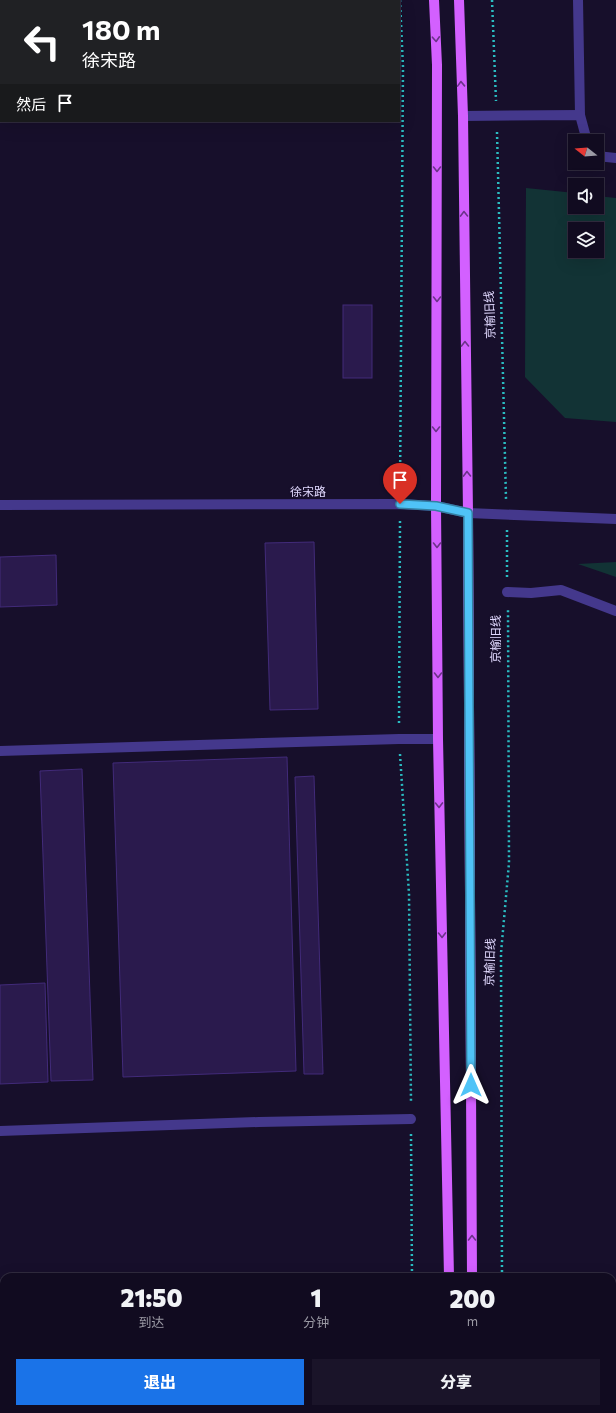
<!DOCTYPE html>
<html lang="zh">
<head>
<meta charset="utf-8">
<style>
	:root { --surface:#110b20; --page:#1a1429; --text:#f1f3f6; --muted:#9c9ba5; --line:#302b3e; --accent:#1a73e8 }
	body { margin:0; font-family:Commissioner,"Noto Sans SC",sans-serif; background:var(--page); color:var(--text); height:100vh; display:flex; flex-direction:column; font-size:15px; white-space:nowrap }
	* { box-sizing:border-box; margin:0 }
	p { font-size:13px; color:var(--muted) }
	.icon { flex:none; width:22px; height:22px; fill:none; stroke:currentColor; stroke-width:2; stroke-linecap:round; stroke-linejoin:round }
	.map { position:relative; flex:1; overflow:hidden }
	.side { position:absolute; left:0px; top:1273px; width:616px; height:140px; display:flex; flex-direction:column; background:var(--surface); border-radius:12px 12px 0 0; box-shadow:0 4px 16px #0002,0 0 0 1px var(--line) }
	.side>* { flex:none }
	.top-card { position:absolute; left:0px; top:0px; width:400px; height:122px; box-shadow:0 4px 16px #0002,0 0 0 1px var(--line); background:#202124; color:#fff; overflow:hidden }
	.needle { width:26px; rotate:287deg }
	.controls { position:absolute; left:568px; top:134px; display:grid; gap:8px }
	.controls a { display:grid; place-items:center; width:36px; height:36px; border-radius:0px; background:var(--surface); box-shadow:0 4px 16px #0002,0 0 0 1px var(--line); font-size:20px }
	.pin { position:absolute; display:grid; place-items:center; width:34px; height:34px; color:#fff; margin:-41px -17px; border-radius:50% 50% 50% 0; rotate:-45deg; box-shadow:0 0 4px #0007 }
	.pin .icon { rotate:45deg }
	.me { position:absolute; width:44px; margin:-22px; rotate:0deg; stroke-linejoin:round; filter:drop-shadow(0 0 3px #0008) }
	.turn { display:flex; align-items:center; gap:14px; height:84px; padding:0 16px; font-size:18px }
	.turn .icon { width:52px; height:52px; stroke-width:2.5 }
	.turn b { display:block; font-size:28px; line-height:34px }
	.then { display:flex; align-items:center; height:38px; padding:0 16px; background:#0003; gap:8px; font-size:15px }
	.eta { display:flex; justify-content:space-evenly; align-items:center; height:68px; text-align:center }
	.eta b { font-size:24px; font-weight:800; line-height:28px }
	.primary-button { display:flex; gap:8px; margin-top:auto; padding:8px 16px }
	.primary-button a { flex:1; height:46px; border-radius:0px; background:var(--accent); color:#fff; font-size:16px; font-weight:800; line-height:46px; text-align:center }
	.primary-button a+a { background:var(--page); color:var(--text) }
	.map>svg:first-child { display:block }
</style>
</head>
<body>
<div class="map">
<svg width="616" height="1413" viewBox="0 0 616 1413">
	<rect width="100%" height="100%" fill="#170f2b"/>
	<!-- green -->
	<g fill="#123335" fill-rule="evenodd">
		<path d="M526,188L575,193V207H597V196L616,198V422L565,418L525,377ZM575,229H597V251H575Z"/>
		<path d="M616,562V577L578,564Z"/>
	</g>
	<!-- building -->
	<g fill="#2a1a4d" stroke="#422b7a">
		<rect x="343" y="305" width="29" height="73"/>
		<path d="M314,542L318,709L270,710L265,543Z"/>
		<path d="M56,555L57,605L0,607V557Z"/>
		<path d="M287,757L296,1071L123,1077L113,763Z"/>
		<path d="M82,769L93,1080L51,1081L40,771Z"/>
		<path d="M314,776L323,1074H304L295,777Z"/>
		<path d="M45,983L48,1082L0,1084V985Z"/>
	</g>
	<g fill="none" stroke-linecap="round" stroke-linejoin="round">
		<!-- path -->
		<g stroke="#2abdc2" stroke-width="2.5" stroke-dasharray="2 3" stroke-linecap="butt">
			<path d="M400,0L403,67L400,489"/>
			<path d="M492,0L496,101"/>
			<path d="M497,132L506,499"/>
			<path d="M507,530V577"/>
			<path d="M399,723L400,520"/>
			<path d="M400,754L409,894L411,1103"/>
			<path d="M411,1134L412,1277"/>
			<path d="M502,1277L501,953L509,863L508,608"/>
			<path d="M415,1409L416,1413"/>
			<path d="M503,1409V1413"/>
		</g>
		<!-- minor -->
		<g stroke="#44388c" stroke-width="10">
			<path d="M578,0L580,115"/>
			<path d="M463,116L580,115L587,141"/>
			<path d="M597,156L616,158"/>
			<path d="M0,505L400,504L436,506L468,513L616,519"/>
			<path d="M507,592L531,593L561,590L616,611"/>
			<path d="M0,751L399,739H438"/>
			<path d="M0,1131L259,1122L411,1119"/>
			<path d="M612,1398H616"/>
		</g>
		<!-- major -->
		<g stroke="#d360ff" stroke-width="10">
			<path d="M434,0L437,65L436,506L438,739L449,1277"/>
			<path d="M459,0L463,116L468,513L472,1277"/>
			<path d="M451,1409V1413"/>
			<path d="M473,1409V1413"/>
		</g>
	</g>
	<!-- one-way arrows -->
	<defs><path id="oneway-chevron" d="M-2-3.5L2.5 0L-2 3.5" fill="none" stroke-width="1.6" stroke-linecap="round" stroke-linejoin="round"/></defs>
	<g stroke="#6c338a">
		<use href="#oneway-chevron" transform="translate(436 39) rotate(87)"/>
		<use href="#oneway-chevron" transform="translate(461 84) rotate(-92)"/>
		<use href="#oneway-chevron" transform="translate(437 169) rotate(90)"/>
		<use href="#oneway-chevron" transform="translate(464 214) rotate(-91)"/>
		<use href="#oneway-chevron" transform="translate(437 299) rotate(90)"/>
		<use href="#oneway-chevron" transform="translate(465 344) rotate(-91)"/>
		<use href="#oneway-chevron" transform="translate(436 429) rotate(90)"/>
		<use href="#oneway-chevron" transform="translate(467 474) rotate(-91)"/>
		<use href="#oneway-chevron" transform="translate(437 545) rotate(90)"/>
		<use href="#oneway-chevron" transform="translate(438 675) rotate(90)"/>
		<use href="#oneway-chevron" transform="translate(439 805) rotate(89)"/>
		<use href="#oneway-chevron" transform="translate(442 935) rotate(89)"/>
		<use href="#oneway-chevron" transform="translate(472 1238) rotate(-90)"/>
	</g>
	<g fill="none" stroke-linecap="round" stroke-linejoin="round">
		<defs>
			<path id="route" d="M400,504L436,506L468,513L471,1085"/>
		</defs>
		<!-- route casing -->
		<use href="#route" stroke="#337fa1" stroke-width="10"/>
		<!-- route -->
		<use href="#route" stroke="#4fc3f7" stroke-width="7"/>
	</g>
	<g text-anchor="middle" dominant-baseline="central" stroke-width="4" stroke-linejoin="round" paint-order="stroke">
		<!-- street labels -->
		<g font-size="12" fill="#e1d9ff" stroke="#170f2b">
			<text transform="translate(489 315) rotate(-92)">京榆旧线</text>
			<text x="308" y="491">徐宋路</text>
			<text transform="translate(495 639) rotate(-90)">京榆旧线</text>
			<text transform="translate(489 962) rotate(-88)">京榆旧线</text>
		</g>
	</g>
</svg>
<div class="controls">
<a><svg class="needle" viewBox="-14 -14 28 28"><path d="M0-13l5 13h-10z" fill="#e53935"/><path d="M0 13l5-13h-10z" fill="#9c9ba5"/></svg></a>
<a><svg class="icon" aria-label="sound" viewBox="0 0 24 24"><path d="M4 9h4l5-4v14l-5-4H4zM17 9q2 3 0 6"/></svg></a>
<a><svg class="icon" aria-label="layers" viewBox="0 0 24 24"><path d="M12 4l9 5-9 5-9-5zM3 14l9 5 9-5"/></svg></a>
</div>
<div class="pin" style="left:400px;top:504px;background:#d93025"><svg class="icon" aria-label="arrive" viewBox="0 0 24 24"><path d="M6 21V4h12l-3 4 3 4H6"/></svg></div>
<svg class="me" style="left:471px;top:1085px" viewBox="-20 -20 40 40"><path d="M0-17L14 15 0 8-14 15z" fill="#4fc3f7" stroke="#fff" stroke-width="4"/></svg>
<div class="top-card">
<div class="turn"><svg class="icon" aria-label="left" viewBox="0 0 24 24"><path d="M17 20v-9H6M10 6l-5 5 5 5"/></svg><div><b>180 m</b>徐宋路</div></div>
<div class="then">然后<svg class="icon" aria-label="arrive" viewBox="0 0 24 24"><path d="M6 21V4h12l-3 4 3 4H6"/></svg></div>
</div>
<section class="side">
<div class="eta">
<div><b>21:50</b><p>到达</p></div>
<div><b>1</b><p>分钟</p></div>
<div><b>200</b><p>m</p></div>
</div>
<div class="primary-button"><a>退出</a><a>分享</a></div>
</section>
</div>
</body>
</html>
